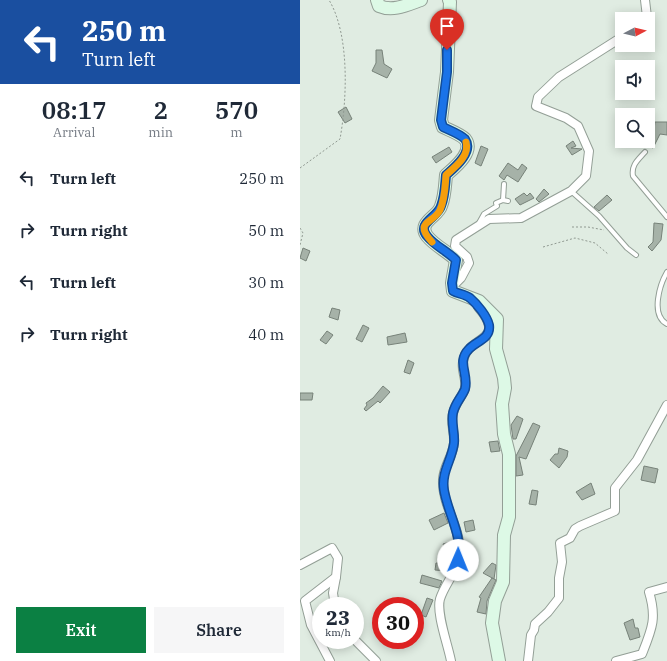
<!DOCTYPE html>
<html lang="en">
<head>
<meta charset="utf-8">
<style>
	:root { --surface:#fff; --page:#f6f6f7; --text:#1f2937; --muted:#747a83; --accent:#0b8043 }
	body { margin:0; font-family:"IBM Plex Serif",serif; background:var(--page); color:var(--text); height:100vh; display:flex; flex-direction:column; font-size:15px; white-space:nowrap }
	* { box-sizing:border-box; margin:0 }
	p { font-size:13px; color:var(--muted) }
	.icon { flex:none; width:22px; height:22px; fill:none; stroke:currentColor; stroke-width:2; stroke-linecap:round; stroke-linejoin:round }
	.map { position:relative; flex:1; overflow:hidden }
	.side { display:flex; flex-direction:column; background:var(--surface); width:300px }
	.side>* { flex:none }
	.guide { background:#1a4fa0; color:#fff; overflow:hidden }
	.needle { width:26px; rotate:83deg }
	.tools { position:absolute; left:315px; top:12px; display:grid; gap:8px }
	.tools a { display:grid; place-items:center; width:40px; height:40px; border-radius:0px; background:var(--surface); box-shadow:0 2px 10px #0003; font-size:20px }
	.speed { position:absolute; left:12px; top:597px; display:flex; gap:8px; font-size:20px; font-weight:700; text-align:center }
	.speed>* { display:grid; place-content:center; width:52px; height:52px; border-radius:50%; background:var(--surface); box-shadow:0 2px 10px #0003; line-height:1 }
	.speed small { font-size:10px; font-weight:400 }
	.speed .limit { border:6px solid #d22; background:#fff; color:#111 }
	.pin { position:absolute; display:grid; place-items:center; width:34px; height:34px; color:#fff; margin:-41px -17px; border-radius:50% 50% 50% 0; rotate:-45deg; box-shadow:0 0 4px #0007 }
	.pin .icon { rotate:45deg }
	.me { position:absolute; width:44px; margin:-22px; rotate:1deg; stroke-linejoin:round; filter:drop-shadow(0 0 3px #0008) }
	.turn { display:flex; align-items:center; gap:14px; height:84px; padding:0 16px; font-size:18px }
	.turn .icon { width:52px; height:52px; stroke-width:2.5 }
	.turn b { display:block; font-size:28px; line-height:34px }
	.eta { display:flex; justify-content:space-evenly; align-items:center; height:68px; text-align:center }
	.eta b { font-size:24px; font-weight:600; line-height:28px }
	.cta { display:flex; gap:8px; margin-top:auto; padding:8px 16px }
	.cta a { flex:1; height:46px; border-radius:0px; background:var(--accent); color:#fff; font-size:16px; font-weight:600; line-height:46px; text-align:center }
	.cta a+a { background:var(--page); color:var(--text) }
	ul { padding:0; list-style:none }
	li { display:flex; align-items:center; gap:12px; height:52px; padding:0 16px }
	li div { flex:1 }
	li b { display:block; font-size:15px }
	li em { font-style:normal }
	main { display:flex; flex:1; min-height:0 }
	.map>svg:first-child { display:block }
</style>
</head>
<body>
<main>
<section class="side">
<div class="guide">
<div class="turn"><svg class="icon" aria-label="left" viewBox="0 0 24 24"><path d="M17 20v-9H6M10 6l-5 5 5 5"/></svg><div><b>250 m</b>Turn left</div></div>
</div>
<div class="eta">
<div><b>08:17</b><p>Arrival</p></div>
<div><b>2</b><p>min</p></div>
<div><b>570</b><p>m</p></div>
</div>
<ul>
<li><svg class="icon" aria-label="left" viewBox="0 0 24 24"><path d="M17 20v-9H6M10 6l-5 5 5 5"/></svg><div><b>Turn left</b></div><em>250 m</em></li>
<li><svg class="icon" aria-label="right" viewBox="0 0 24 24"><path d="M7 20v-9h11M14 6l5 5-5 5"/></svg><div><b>Turn right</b></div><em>50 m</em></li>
<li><svg class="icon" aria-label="left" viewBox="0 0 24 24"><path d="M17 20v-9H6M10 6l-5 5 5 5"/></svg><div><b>Turn left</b></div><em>30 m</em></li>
<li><svg class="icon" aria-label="right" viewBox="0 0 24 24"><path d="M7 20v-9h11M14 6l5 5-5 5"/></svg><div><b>Turn right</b></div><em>40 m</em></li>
</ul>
<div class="cta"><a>Exit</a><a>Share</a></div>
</section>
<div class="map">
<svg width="367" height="661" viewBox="0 0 367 661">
	<rect width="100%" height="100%" fill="#e0ece2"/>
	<!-- building -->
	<g fill="#a6b2a8" stroke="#778279">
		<path d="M76,50H82L84,64L92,69L87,78L72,71L76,63Z"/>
		<path d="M46,107L52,119L45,123L38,112Z"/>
		<path d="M355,122H367V135L360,134L353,148L347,145L351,136L353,137Z"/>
		<path d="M273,141L276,146L271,148L282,149L272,155L266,146Z"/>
		<path d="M181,146L188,149L181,166L175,163Z"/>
		<path d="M149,147L152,152L136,163L132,157Z"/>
		<path d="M208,163L218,170L222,164L227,168L218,182L207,175L204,180L199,176Z"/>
		<path d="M244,189L249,194L239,202L236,199Z"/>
		<path d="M224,193L227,196L230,193L234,198L220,205L215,199Z"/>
		<path d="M307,195L312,200L299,211L294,207Z"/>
		<path d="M354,223L363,224L361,240L352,251L348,247L353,242Z"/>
		<path d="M3,248L10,251L6,261L0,258Z"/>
		<path d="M32,308L40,310L38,320L29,317Z"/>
		<path d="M63,325L69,328L62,342L56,339Z"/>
		<path d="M27,331L33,335L26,344L20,340Z"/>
		<path d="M105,333L107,342L88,345L87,337Z"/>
		<path d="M108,360L114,363L110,374L104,372Z"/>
		<path d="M83,386L90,392L80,403L78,401L66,411L64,409L67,405L66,403L73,398Z"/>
		<path d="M0,393H13L12,400H0Z"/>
		<path d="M217,416L223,419L216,439H213L211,425Z"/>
		<path d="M233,423L240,426L226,459L219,457L223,475L216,476V456Z"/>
		<path d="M198,441L200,451L191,452L189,442Z"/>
		<path d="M259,448L268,451L267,457L259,468L250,460L255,454H258Z"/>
		<path d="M344,466L358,469L355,483L341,480Z"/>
		<path d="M291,483L295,494L282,500L276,492Z"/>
		<path d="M232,490L238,491L236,505L229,504Z"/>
		<path d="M144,513L148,523L134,530L129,520Z"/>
		<path d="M173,520L175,530L166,532L164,522Z"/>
		<path d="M153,541L154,551L147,554L143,544Z"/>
		<path d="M136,563L150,564V567L148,571L135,570Z"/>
		<path d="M192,563L196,565L194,579L183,573Z"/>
		<path d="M122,575L142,581L139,588L120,583Z"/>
		<path d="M192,578L196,580L187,601L186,614L177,612L181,598L179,597Z"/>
		<path d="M127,598L133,600L126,617L121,615Z"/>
		<path d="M333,619L335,628H338L340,637L330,640L324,623Z"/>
	</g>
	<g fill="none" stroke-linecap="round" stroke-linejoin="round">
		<defs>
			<g id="service">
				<path d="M345,152C338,160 331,165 333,176L367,217"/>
				<path d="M271,191L299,216L327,248L336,255"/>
				<path d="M203,200L204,184"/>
				<path d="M179,223L184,214L197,206L196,203L203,200L208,201"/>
				<path d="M367,272C360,284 350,315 367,324"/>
			</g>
			<g id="minor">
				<path d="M345,0L347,17L345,19"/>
				<path d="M153,286L161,278L169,263L167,257L155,246L156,240L189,219L221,218L271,191L286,176L289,151L278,126L266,118L236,106L238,97L259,77L322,37"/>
				<path d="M0,565L32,548L38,558L36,577L5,601L11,625L30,661"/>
				<path d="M35,606L33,593L36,577"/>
				<path d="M55,640L76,661"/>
				<path d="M151,661C148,645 136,613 140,599C145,583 160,568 160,551C160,527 142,505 143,480C143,467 153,456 154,443C155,433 150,423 153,413C155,403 163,396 165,388C167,379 161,371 163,362C166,335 209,343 178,307"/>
				<path d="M228,661L231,635L234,630L235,624L248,612L259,598V578L262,562L260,543L270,538L275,529L280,526L315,511V488L337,460L367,405"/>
				<path d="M316,661L342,654C352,629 357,618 349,592L367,587"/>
			</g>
			<g id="secondary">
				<path d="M77,0L79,6C93,12 107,5 121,0"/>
				<path d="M149,0L150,2L147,72L141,120L143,127C149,130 160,134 165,139C175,152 154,168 146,175C145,185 145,196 141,206C138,217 117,222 127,236C135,246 147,251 156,260L152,283L153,291L179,301L197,319L196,349L204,378L205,388L202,404L204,434L209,454V517L204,535L203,582L195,601L192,623L199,661"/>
			</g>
		</defs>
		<!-- service casing -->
		<use href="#service" stroke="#939f96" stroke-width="6"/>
		<!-- minor casing -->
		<use href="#minor" stroke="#939f96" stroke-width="10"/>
		<!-- secondary casing -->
		<use href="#secondary" stroke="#939f96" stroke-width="14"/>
		<!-- path -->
		<g stroke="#909991" stroke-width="1" stroke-dasharray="2 2" stroke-linecap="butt">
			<path d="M0,168L40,139C47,100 50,35 29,0"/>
			<path d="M272,227H288L304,230"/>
			<path d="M0,228L3,233L0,245"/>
			<path d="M243,247L275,238L295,243L308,254"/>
		</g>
		<!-- service -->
		<use href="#service" stroke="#fff" stroke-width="4"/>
		<!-- minor -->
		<use href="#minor" stroke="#fff" stroke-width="8"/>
		<!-- secondary -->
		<use href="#secondary" stroke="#ddf9e6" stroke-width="12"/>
	</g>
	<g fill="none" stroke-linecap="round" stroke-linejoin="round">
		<defs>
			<path id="route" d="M147,50V72L141,120L143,127C149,130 160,134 165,139C174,152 154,168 146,175C145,186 145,196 141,206C138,217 116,223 127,236C135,246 147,251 156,260L152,283L153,291C158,294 165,294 170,298C177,304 187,316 189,325C191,339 176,341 169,349C156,362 169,374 165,389C162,397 155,403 153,413C151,423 155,433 154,443C152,460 141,472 144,490C148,514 163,535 158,560"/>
		</defs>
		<!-- route casing -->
		<use href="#route" stroke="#114b97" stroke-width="10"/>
		<!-- route -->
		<use href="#route" stroke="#1a73e8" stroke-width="7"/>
		<!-- slow -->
		<path stroke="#f59e0b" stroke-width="7" d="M132,242C113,221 133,224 140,210C145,199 145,187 146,175C155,167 170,156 166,142"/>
	</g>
</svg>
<div class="tools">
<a><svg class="needle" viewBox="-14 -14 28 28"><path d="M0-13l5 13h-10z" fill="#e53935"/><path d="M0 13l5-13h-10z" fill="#747a83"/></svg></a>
<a><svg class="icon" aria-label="sound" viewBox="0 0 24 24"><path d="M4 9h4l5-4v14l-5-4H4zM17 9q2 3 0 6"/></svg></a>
<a><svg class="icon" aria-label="search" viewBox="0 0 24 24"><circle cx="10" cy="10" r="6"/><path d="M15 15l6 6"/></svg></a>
</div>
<div class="speed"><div>23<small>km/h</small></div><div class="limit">30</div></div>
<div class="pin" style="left:147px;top:50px;background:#d93025"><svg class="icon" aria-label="arrive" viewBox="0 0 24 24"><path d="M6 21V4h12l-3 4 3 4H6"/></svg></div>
<svg class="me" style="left:158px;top:560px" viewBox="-20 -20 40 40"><circle r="19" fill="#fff"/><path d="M0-13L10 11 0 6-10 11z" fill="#1a73e8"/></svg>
</div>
</main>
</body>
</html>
